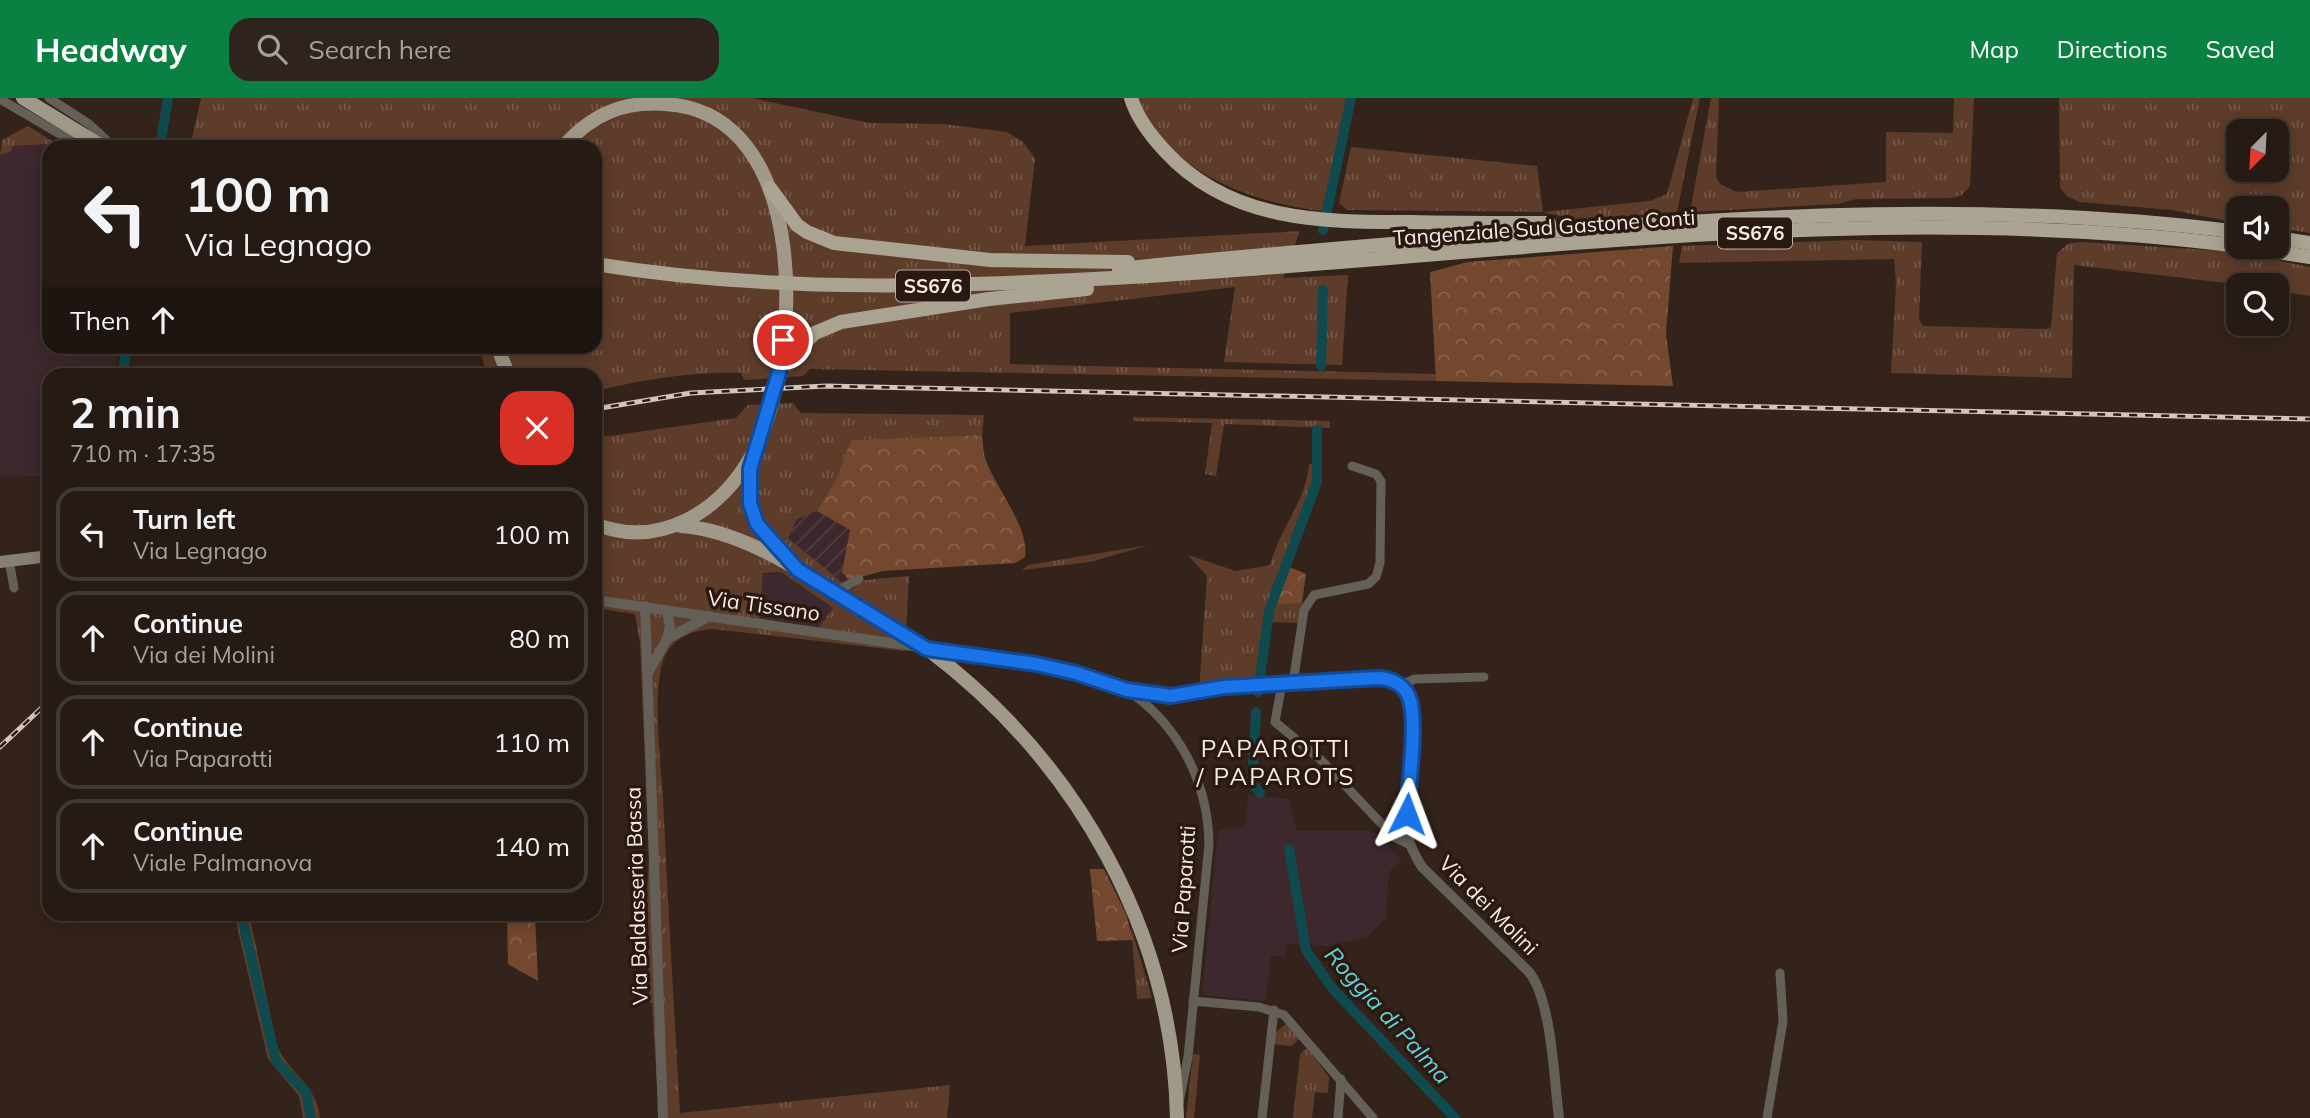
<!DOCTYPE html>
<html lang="en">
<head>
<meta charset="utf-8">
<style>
	:root { --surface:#261a14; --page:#2e231d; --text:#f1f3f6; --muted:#a4a1a0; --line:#423834; --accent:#0b8043 }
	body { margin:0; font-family:Mulish,sans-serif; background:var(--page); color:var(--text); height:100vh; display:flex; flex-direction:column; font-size:26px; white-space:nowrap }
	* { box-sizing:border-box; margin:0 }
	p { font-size:23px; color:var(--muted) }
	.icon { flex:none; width:38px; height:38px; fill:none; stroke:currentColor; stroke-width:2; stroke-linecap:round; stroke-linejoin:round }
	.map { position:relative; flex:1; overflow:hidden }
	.panel { position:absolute; left:42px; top:270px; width:560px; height:553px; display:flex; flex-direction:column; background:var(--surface); border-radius:21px; box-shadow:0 4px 18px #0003,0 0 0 2px var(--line) }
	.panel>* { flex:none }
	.guide { position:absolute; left:42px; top:42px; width:560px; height:214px; border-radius:21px; box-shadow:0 4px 18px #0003,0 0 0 2px var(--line); background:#261a14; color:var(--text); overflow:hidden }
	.needle { width:46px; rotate:204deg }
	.controls { position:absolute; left:2226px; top:21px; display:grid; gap:14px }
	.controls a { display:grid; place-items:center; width:63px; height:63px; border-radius:14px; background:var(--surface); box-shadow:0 4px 18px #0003,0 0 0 2px var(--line); font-size:35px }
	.pin { position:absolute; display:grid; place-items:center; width:60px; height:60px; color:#fff; margin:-30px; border:4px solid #fff; border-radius:50%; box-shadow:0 2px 7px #0007 }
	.me { position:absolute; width:77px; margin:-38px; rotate:3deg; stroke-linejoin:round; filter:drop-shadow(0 0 5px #0008) }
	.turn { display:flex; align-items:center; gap:24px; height:147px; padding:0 28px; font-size:32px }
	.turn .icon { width:91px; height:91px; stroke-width:2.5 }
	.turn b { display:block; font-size:49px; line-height:60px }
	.then { display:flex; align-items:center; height:66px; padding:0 28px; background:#0003; gap:14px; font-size:26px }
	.round { display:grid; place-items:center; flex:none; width:74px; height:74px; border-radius:21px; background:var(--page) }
	.headline { display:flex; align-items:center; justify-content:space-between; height:119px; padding:0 28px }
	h1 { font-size:42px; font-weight:700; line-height:52px }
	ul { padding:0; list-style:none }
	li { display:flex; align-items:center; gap:21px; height:94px; margin:0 14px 10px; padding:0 14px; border:4px solid var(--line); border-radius:21px }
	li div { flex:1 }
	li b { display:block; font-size:26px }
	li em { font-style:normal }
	header { display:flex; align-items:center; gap:42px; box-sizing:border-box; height:98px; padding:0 35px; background:var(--accent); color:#fff }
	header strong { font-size:33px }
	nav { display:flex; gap:38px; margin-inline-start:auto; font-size:24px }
	.search { width:490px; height:63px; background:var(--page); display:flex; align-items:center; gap:18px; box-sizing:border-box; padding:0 24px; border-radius:21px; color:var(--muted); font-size:26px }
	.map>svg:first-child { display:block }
</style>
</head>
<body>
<header>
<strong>Headway</strong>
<div class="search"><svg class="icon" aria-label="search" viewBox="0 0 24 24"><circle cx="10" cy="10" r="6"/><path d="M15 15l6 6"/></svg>Search here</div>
<nav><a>Map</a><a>Directions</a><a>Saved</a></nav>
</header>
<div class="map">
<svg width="2310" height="1020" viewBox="0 0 2310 1020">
	<defs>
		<pattern id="industrial-furrows" width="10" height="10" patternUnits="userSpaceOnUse" patternTransform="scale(1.75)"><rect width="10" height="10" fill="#3c282c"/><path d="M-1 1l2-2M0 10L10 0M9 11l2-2" fill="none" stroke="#4f3d40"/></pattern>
		<pattern id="grass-tufts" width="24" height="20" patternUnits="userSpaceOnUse" patternTransform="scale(1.75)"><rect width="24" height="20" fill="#5e3c2a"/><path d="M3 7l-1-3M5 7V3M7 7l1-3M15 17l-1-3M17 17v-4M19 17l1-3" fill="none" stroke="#765849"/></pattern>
		<pattern id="forest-crowns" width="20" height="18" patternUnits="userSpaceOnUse" patternTransform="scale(1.75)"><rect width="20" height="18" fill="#74482e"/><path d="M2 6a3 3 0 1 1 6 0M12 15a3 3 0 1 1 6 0" fill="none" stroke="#89634c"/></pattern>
	</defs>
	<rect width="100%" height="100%" fill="#33231a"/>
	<!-- commercial -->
	<g fill="#3c282d">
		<path d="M52,46L49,49V248L117,249L115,276H49V378L0,379V57L11,53L12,48Z"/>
		<path d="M781,474L833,510L818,530L759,520L763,475L776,476Z"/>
		<path d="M1248,696L1289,701L1297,733H1373L1402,762L1389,774L1386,820L1367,839L1326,848L1288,846L1285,859L1271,858L1266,903L1202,897L1218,731L1241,730L1246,726Z"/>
	</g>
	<!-- industrial -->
	<path fill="url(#industrial-furrows)" d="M817,413L850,432L842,474L849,482L841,486L788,440L797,421Z"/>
	<!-- grass -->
	<g fill="url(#grass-tufts)" fill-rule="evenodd">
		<path d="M201,0H752L869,25L943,26L1007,34L1023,44L1035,60L1025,148L1300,133L1283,180L1348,177L1342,267L1224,264L1235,189L1010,215V266L1436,276V283L810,271L803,278L744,282L741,275C692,273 642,282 595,293V276H487L479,249L595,248V49H190Z"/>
		<path d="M1137,0H1355L1330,114C1255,106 1168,77 1137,0Z"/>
		<path d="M1693,0H1700L1677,114L1579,122L1542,114L1347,112L1339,105L1351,49L1537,68L1543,114L1650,103L1667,96Z"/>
		<path d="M1711,0H1719L1716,79L1720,86L1737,94L1886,84V34L1953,35L1954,0H1974L1970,88L1962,97L1952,100L1856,101L1839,106L1690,114Z"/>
		<path d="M2059,0H2310V135L2277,130V110H2238V125L2172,112L2080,104L2068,99L2060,90ZM2238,33H2277V72H2238Z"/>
		<path d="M28,28L62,49L51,46L12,48V53L0,57L2,42Z"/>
		<path d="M1853,142L1922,144L1919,221L1923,228L2046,231L2051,229L2057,155L2069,145L2084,144L2238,154L2310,169V198L2277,193V187H2243L2074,167L2072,280L1891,275L1896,187L1894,161L1679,165L1682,148Z"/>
		<path d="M793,305L801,315L984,317L982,337L851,342L835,383L817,413L797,421L788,440L851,492L865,482L909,478L905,553L713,531C694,532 674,539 665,558C651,589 661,665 663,701C668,806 674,910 680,1015L950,987L947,1020H659L652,905L649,904L647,794L649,761L640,545L635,516L595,510V340L736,320L748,307ZM781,474L833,510L818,530L759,520L763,475Z"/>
		<path d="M1133,319L1330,323V330L1224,326L1216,378L1205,376L1212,325L1133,323Z"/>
		<path d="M1309,366H1315L1314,383L1271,493L1258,583L1199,592L1207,478L1188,457L1236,473L1270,467C1279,432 1306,404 1309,366Z"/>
		<path d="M1149,447L1090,464L1022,472L1028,467Z"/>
		<path d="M1302,505L1299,525L1269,524L1273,507Z"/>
		<path d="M234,816H249L277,948C289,975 317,987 320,1020H303L299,998L268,961Z"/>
		<path d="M1131,829L1152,900L1137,901Z"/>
		<path d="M1286,926L1299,941L1291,948L1273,946L1274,936Z"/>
		<path d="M1307,950L1329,979L1328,995L1315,994L1312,1020H1293L1300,956Z"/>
		<path d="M1193,956L1200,957L1194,1020H1186Z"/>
	</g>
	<!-- forest -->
	<g fill="url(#forest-crowns)">
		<path d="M1673,148L1666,236L1673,288L1436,283L1430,174L1468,164Z"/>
		<path d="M982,337C983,344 983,353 985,360C994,388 1030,429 1025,459L1016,465L883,473L849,482L842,474L850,432L817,413L835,383L851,342Z"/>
		<path d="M1287,468L1306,476L1302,505L1273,507Z"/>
		<path d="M1090,771H1104L1126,816L1133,842L1097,843Z"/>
		<path d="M507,816H535L538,883L508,866Z"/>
	</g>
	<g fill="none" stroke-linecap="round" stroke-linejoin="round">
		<!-- canal -->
		<g stroke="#0f4a4f" stroke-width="10">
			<path d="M153,46L161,42L168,0"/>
			<path d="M1323,132L1351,0"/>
			<path d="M1321,268L1323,192"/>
			<path d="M123,276L126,248"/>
			<path d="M1258,594L1269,513L1317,384V332"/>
			<path d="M1256,614L1252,685L1260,695"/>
			<path d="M1289,751L1306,852L1332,890L1455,1020"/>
			<path d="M241,816L276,963L306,994L311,1020"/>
		</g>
		<!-- minor -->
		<g stroke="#646058" stroke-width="9">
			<path d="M49,0L89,26L114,49"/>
			<path d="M0,1L82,49"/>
			<path d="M9,462L14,490"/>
			<path d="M835,494L859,481"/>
			<path d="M1282,585L1275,624L1321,662L1394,739L1410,747"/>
			<path d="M1293,585L1304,512L1314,497L1368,486L1376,479L1380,465L1381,383L1376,376L1352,368"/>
			<path d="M1401,587L1415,581L1484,579"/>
			<path d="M1127,592C1179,627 1208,684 1209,746L1188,959L1179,1004"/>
			<path d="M1193,903L1259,909L1284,917L1373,1020"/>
			<path d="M1262,1020L1274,912"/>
			<path d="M1338,1020L1341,981"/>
			<path d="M1767,1020L1783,923L1780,875"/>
		</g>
		<!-- tertiary -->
		<g stroke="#646058" stroke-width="10">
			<path d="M595,502L1036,566L1152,596L1171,598L1224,589L1377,580C1389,580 1403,585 1408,597C1423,626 1403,698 1407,734C1409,747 1415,758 1422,769L1529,874C1552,903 1554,982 1559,1020"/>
			<path d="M645,508L663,1020"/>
			<path d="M667,512L670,529L667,541"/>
			<path d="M649,573L667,541L709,518"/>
		</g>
		<!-- secondary -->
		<path stroke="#868073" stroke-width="12" d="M0,464L49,458"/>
		<!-- primary -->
		<g stroke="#a09888" stroke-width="14">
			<path d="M23,0L103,49"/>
			<path d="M563,49C591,17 622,3 665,6C813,14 803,261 753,355C722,413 660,452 595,426"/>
			<path d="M497,248L508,276"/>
			<path d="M752,358C745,406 752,427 787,461"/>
			<path d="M681,428C738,432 793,468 840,497C870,515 903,532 930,553C1077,665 1173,833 1177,1020"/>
		</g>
		<!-- trunk -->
		<g stroke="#aca492" stroke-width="14">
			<path d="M1131,0C1137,20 1151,38 1165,53C1230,124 1322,124 1411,124C1457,125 1503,125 1549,125"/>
			<path d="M770,90L797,127L807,134L834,145L990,162L1128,164"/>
			<path d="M2277,140L2310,145"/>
			<path d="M2244,149L2310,159"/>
			<path d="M595,166C779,196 963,189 1148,178C1510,156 1876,101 2238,148"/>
			<path d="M1119,171C1250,157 1381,147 1512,136C1754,117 1998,103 2238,134"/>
			<path d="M781,268L815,235L841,224L989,201L1087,191"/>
		</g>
		<defs>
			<g id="rail">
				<path d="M595,311L691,295L826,288L2310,321"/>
				<path d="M0,649L49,603"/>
			</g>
		</defs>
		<!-- rail casing -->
		<use href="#rail" stroke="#d2c6bf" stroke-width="5"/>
		<!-- rail -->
		<use href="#rail" stroke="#291911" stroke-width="2.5" stroke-dasharray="8" stroke-linecap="butt"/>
	</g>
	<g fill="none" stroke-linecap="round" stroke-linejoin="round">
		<defs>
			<path id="route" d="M783,242L781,268L750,371V405L757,426L798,472L927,551L1036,566L1076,575L1127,592L1171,598L1224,589L1377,580C1389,580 1402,585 1408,597C1419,618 1408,690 1407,716"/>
		</defs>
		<!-- route casing -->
		<use href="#route" stroke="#114b97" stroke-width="18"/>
		<!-- route -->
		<use href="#route" stroke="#1a73e8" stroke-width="12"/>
	</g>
	<g text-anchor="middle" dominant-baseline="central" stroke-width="7" stroke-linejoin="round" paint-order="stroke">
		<!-- shield labels -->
		<g fill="#291911" stroke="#b9ada6" stroke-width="2">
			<rect x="1718" y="119.5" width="74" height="31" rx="5"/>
			<rect x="896" y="172.5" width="74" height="31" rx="5"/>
		</g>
		<g font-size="19" font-weight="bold" fill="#f7ece6">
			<text x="1755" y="135">SS676</text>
			<text x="933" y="188">SS676</text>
		</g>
		<!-- street labels -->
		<g font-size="21" fill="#f7ece6" stroke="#291911">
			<text transform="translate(1544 129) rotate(-4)">Tangenziale Sud Gastone Conti</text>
			<text transform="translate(764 507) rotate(8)">Via Tissano</text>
			<text transform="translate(1183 791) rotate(-86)">Via Paparotti</text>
			<text transform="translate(636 798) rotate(-92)">Via Baldasseria Bassa</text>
			<text transform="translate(1489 807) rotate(45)">Via dei Molini</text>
		</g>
		<!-- water labels -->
		<g font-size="23" font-style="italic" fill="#63d2dd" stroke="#291911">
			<text transform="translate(1388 917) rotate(48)">Roggia di Palma</text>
		</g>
		<!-- quarter labels -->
		<g font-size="24" letter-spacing="2" fill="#f7ece6" stroke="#291911">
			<text x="1276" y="650">PAPAROTTI<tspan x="1276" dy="28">/ PAPAROTS</tspan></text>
		</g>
	</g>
</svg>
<div class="controls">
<a><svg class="needle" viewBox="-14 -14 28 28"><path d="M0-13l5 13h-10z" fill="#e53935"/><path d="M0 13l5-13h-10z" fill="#a4a1a0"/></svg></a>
<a><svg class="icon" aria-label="sound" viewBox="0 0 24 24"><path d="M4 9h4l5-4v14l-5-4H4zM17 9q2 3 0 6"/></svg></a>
<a><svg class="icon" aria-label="search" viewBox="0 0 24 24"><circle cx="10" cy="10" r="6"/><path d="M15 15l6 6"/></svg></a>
</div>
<div class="pin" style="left:783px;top:242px;background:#d93025"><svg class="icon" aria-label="arrive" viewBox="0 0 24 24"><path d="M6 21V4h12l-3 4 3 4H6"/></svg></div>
<svg class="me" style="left:1407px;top:716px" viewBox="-20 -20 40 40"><path d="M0-17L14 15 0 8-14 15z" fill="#1a73e8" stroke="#fff" stroke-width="4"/></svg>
<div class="guide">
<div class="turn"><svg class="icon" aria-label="left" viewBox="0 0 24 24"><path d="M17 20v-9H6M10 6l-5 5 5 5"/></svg><div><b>100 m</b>Via Legnago</div></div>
<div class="then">Then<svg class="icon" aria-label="ahead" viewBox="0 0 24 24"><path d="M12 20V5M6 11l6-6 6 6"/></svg></div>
</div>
<section class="panel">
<div class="headline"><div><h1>2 min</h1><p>710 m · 17:35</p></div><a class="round" style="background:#d93025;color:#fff"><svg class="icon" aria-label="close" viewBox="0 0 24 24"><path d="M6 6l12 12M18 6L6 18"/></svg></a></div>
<ul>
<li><svg class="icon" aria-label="left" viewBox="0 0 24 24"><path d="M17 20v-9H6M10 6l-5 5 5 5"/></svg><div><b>Turn left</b><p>Via Legnago</p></div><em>100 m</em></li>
<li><svg class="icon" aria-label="ahead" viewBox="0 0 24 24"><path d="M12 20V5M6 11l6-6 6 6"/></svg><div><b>Continue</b><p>Via dei Molini</p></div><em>80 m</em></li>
<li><svg class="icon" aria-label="ahead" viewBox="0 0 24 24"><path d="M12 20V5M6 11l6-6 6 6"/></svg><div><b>Continue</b><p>Via Paparotti</p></div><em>110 m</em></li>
<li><svg class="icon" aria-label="ahead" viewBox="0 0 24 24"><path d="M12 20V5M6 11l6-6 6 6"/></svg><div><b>Continue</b><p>Viale Palmanova</p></div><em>140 m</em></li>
</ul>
</section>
</div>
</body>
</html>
